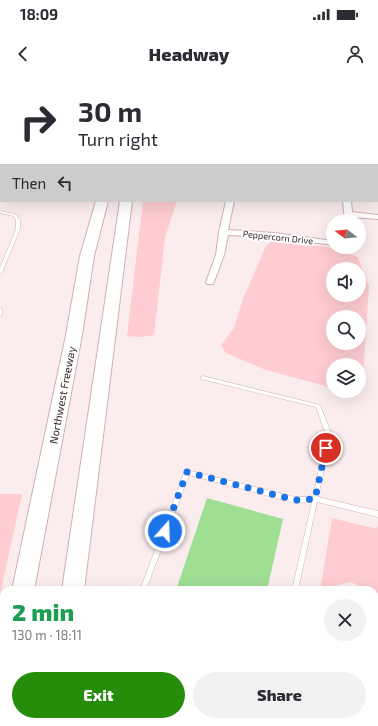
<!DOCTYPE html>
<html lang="en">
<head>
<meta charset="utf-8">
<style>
	:root { --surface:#fff; --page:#f2f2f3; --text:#2b2b33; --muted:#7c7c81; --accent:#258d0a }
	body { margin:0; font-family:"Exo 2",sans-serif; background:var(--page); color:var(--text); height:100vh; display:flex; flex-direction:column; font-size:15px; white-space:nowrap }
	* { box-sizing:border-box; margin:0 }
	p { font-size:13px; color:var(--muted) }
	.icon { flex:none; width:22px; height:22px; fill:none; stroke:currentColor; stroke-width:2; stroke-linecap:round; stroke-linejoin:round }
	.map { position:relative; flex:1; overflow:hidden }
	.side { position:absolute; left:0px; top:506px; width:378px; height:140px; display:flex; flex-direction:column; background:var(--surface); border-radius:12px 12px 0 0; box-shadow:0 4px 16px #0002 }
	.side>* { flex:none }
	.hud { position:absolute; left:0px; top:0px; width:378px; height:122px; box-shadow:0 4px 16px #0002; background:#fff; color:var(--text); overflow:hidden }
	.needle { width:26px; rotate:286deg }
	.tools { position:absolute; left:326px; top:134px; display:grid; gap:8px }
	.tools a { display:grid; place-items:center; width:40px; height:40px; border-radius:50%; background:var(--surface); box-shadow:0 4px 16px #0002; font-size:20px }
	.pin { position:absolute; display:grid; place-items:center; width:34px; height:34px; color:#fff; margin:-17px; border:2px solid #fff; border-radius:50%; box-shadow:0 1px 4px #0007 }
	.me { position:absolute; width:44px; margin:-22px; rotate:20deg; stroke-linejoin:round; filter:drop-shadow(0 0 3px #0008) }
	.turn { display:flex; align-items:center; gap:14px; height:84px; padding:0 12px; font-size:18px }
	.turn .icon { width:52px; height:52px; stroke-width:2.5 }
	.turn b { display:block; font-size:28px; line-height:34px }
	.then { display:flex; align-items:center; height:38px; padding:0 12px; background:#0003; gap:8px; font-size:15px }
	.round { display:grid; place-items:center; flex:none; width:42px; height:42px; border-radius:21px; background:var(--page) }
	.headline { display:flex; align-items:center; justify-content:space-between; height:68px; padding:0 12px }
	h1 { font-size:24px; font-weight:800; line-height:30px; color:#1e9e55 }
	.cta { display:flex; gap:8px; margin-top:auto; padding:8px 12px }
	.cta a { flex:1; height:46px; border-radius:24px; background:var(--accent); color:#fff; font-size:16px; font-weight:800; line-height:46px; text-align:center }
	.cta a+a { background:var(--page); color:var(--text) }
	.status { display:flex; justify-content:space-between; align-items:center; height:28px; padding:0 20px; background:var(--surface); direction:ltr }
	.status svg { height:11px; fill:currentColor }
	header { display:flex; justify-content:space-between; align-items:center; height:52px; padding:0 12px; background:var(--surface); font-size:18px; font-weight:800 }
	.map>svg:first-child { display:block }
</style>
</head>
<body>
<div class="status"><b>18:09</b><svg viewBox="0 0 49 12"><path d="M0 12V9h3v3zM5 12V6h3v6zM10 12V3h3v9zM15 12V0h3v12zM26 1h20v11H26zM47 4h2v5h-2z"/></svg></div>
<header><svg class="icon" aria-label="back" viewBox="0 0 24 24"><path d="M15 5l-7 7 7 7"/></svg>Headway<svg class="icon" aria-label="person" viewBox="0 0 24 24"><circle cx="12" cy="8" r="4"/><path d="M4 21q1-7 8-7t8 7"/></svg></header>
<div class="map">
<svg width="378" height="646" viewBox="0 0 378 646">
	<rect width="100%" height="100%" fill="#fbedee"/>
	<!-- green -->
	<g fill="#feccd1" fill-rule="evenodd">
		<path d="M182,0H377V1H181Z"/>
		<path d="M143,121H177L165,157L154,255L142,257L127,256Z"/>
		<path d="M272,161L328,167L358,177L369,206L362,311L351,312L346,311H359V285H333V308L266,290L226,273L221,265L234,248L243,219L266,166ZM333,189H359V215H333ZM333,237H359V263H333Z"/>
		<path d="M0,414H22L0,515Z"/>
		<path d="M332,438L377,449L378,445V513H374V510H368L351,502L336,505V510H320Z"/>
		<path d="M374,562L378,566V646H298L299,642H374Z"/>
	</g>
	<!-- water -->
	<path fill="#e3828f" stroke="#ae6770" d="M137,642H235L236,646H137Z"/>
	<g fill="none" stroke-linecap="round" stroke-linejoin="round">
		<!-- canal -->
		<rect fill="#e3828f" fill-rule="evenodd" x="332" y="0" width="6" height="1"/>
	</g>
	<!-- building -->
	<path fill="#9fdf94" d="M207,418L283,439L267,510H176Z"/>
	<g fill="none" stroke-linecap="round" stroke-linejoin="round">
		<defs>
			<g id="service">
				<rect x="0" y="21" width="1" height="3"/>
				<rect x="0" y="61" width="1" height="2"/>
				<rect x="0" y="109" width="1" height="3"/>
				<path d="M0,131L15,134L20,140V149L2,193L0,194V188L16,149V140L13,136L0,133Z"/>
				<path d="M0,228L2,229V235L0,236Z"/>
				<path d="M203,296L320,325L332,355L318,417L378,431V437L317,422L298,510H292L312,422L295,423L189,395L146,510H140L185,390H187L295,417H313L326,355L316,327L201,299V297Z"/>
			</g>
			<g id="minor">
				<path d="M226,121H234L228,150L274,153L333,161V165L274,157L228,155L224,175L214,202L213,204H207L206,202L216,175L219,152Z"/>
				<path d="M343,121H351L352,132L378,135V139L352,137L353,141H345Z"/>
			</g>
			<g id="motorway">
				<path d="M0,0L4,1H1V6Z"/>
				<rect x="123" y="0" width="10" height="1"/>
				<path d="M142,0H152L141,1Z"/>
				<path d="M169,0H179L168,1Z"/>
				<path d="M96,121H108L94,176L82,255L34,510H12L66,255L80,176Z"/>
				<path d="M120,121H132L84,510H62Z"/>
				<path d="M4,589V633L0,635V591Z"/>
				<path d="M42,642H68L67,646H41Z"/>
			</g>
		</defs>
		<!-- service casing -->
		<use href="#service" stroke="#d1afb2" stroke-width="1"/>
		<!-- minor casing -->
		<use href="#minor" stroke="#d1afb2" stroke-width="2"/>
		<!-- motorway casing -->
		<use href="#motorway" stroke="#d1afb2" stroke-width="2"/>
		<!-- service -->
		<use href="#service" fill="#fff" fill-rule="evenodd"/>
		<!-- minor -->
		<use href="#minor" fill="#fff" fill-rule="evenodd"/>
		<!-- motorway -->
		<use href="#motorway" fill="#fff" fill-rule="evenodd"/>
	</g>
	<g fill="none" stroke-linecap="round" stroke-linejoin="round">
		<!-- route -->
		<path stroke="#1a73e8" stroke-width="7" stroke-dasharray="0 12.6" d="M165,451L187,392L295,420L315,419L326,368"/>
	</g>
	<g text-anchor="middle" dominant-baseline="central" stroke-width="4" stroke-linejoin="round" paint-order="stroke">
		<!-- far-street labels -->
		<g font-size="9" fill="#342729" stroke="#fefefe">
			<text transform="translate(278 157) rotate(6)">Peppercorn Drive</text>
		</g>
		<!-- street labels -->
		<g font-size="11" fill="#342729" stroke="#fefefe">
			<text transform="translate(62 315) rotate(-79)">Northwest Freeway</text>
		</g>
	</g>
</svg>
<div class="tools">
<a><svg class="needle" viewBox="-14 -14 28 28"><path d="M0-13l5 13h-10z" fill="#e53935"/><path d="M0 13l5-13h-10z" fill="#7c7c81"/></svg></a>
<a><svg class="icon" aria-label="sound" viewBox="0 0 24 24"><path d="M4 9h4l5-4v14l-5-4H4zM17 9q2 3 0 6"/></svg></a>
<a><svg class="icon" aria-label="search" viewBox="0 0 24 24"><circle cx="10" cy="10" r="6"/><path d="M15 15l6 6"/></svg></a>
<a><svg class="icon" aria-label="layers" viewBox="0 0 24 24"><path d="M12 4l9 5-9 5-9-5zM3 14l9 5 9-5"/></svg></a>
</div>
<div class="pin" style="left:326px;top:368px;background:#d93025"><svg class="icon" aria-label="arrive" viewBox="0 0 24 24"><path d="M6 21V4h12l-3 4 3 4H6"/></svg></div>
<svg class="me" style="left:165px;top:451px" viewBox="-20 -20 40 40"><circle r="17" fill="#1a73e8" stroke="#fff" stroke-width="3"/><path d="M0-11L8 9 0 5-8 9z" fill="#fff"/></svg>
<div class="hud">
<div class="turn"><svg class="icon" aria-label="right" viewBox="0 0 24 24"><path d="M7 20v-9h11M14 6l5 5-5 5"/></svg><div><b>30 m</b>Turn right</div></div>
<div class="then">Then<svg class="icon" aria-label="left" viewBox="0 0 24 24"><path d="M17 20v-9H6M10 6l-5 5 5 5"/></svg></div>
</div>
<section class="side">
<div class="headline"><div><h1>2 min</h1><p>130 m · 18:11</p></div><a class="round"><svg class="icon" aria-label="close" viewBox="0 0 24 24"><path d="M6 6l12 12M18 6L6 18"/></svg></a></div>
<div class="cta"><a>Exit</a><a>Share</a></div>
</section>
</div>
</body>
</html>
